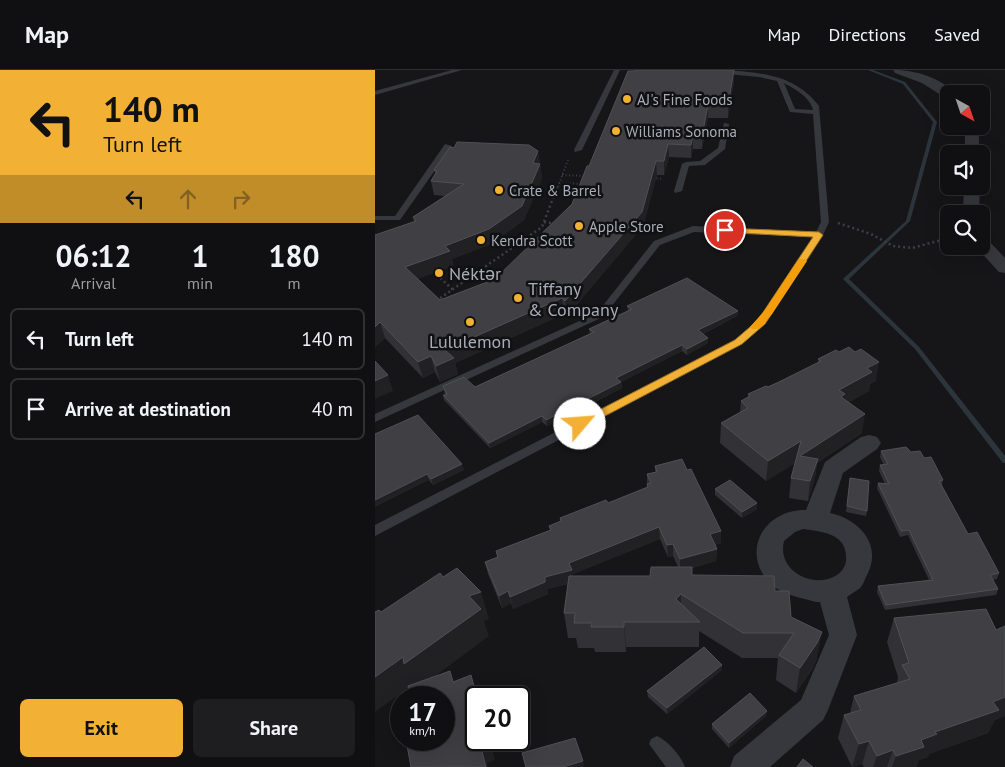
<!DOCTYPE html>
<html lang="en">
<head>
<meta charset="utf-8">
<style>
	:root { --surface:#101012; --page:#1e1e20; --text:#f1f3f6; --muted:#9c9d9f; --line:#303032; --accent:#f2b134 }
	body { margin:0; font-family:"PT Sans",sans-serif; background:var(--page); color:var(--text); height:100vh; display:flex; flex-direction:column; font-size:19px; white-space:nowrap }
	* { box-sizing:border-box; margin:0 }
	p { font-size:16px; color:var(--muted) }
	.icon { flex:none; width:28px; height:28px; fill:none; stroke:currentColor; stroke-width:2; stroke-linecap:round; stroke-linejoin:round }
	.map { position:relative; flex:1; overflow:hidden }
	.panel { display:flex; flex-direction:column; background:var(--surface); width:375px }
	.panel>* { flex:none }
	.hud { background:#f2b134; color:#111; overflow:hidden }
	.needle { width:32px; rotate:140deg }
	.tools { position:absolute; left:565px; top:15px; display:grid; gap:10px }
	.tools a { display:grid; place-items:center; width:50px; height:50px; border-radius:8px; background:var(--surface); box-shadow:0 5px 20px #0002,0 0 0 1px var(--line); font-size:25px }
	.speed { position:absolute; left:15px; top:616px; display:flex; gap:10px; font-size:25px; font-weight:700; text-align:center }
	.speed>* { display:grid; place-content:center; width:65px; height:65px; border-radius:50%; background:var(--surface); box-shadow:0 5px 20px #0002,0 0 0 1px var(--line); line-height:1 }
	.speed small { font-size:12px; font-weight:400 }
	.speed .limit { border:2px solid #111; border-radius:8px; background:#fff; color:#111 }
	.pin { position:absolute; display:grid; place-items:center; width:42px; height:42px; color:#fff; margin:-21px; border:2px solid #fff; border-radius:50%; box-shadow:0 1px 5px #0007 }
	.me { position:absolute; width:55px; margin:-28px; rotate:63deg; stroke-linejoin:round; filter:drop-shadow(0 0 4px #0008) }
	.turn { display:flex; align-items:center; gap:18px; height:105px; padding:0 20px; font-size:22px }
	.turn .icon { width:65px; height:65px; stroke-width:2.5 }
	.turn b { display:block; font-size:35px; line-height:42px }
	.lanes { display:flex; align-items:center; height:48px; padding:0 20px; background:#0003; justify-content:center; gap:25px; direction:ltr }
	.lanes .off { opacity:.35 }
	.eta { display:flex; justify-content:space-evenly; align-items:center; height:85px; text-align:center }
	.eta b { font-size:30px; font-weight:700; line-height:35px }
	.action { display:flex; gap:10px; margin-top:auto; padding:10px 20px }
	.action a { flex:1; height:58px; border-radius:8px; background:var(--accent); color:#111; font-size:20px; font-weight:700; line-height:58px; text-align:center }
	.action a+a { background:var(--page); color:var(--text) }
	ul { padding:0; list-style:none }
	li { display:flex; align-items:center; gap:15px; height:62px; margin:0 10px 8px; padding:0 10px; border:2px solid var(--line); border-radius:8px }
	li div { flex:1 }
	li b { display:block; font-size:19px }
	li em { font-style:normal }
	header { display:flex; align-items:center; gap:30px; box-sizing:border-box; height:70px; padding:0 25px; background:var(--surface); border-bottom:1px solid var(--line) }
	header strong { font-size:24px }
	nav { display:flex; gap:28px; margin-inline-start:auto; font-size:18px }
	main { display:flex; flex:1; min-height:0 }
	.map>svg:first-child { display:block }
</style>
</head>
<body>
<header>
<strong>Map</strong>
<nav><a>Map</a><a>Directions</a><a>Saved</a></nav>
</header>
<main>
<section class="panel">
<div class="hud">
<div class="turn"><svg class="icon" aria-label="left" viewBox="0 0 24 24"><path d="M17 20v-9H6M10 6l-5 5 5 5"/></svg><div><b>140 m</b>Turn left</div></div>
<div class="lanes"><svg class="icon" aria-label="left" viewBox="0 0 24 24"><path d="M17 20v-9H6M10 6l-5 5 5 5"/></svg><svg class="icon off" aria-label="ahead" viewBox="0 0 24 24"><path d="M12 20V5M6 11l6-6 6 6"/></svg><svg class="icon off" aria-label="right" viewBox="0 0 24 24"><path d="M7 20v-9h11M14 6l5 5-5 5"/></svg></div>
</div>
<div class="eta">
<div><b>06:12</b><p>Arrival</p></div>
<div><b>1</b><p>min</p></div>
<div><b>180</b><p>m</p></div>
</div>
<ul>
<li><svg class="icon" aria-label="left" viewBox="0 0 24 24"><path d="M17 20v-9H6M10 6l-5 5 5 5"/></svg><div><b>Turn left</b></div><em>140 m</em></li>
<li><svg class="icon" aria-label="arrive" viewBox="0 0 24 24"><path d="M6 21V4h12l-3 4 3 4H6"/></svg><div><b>Arrive at destination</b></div><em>40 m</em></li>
</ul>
<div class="action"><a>Exit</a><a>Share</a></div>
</section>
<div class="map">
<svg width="630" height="697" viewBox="0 0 630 697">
	<rect width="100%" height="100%" fill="#161618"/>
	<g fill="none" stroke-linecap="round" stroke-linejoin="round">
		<!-- stream -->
		<path fill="#2c353c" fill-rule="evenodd" d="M493,0H498L530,12L562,52L535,151L474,209L544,277L630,386V393H628L540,279L468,209L531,151L558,52L528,14Z"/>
		<!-- path-far1 -->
		<g stroke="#3d3f44" stroke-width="2" stroke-dasharray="1 2.5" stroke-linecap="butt">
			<path d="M187,105L212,106"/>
			<path d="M278,108L288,109"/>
			<path d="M184,113L209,114"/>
			<path d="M183,117L193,90"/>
		</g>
		<!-- path -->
		<g stroke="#3d3f44" stroke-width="2.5" stroke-dasharray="2 3" stroke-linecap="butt">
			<path d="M169,152L182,154"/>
			<path d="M463,153L496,164L518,176L537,178L574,168"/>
			<path d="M58,201L78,220"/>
			<path d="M61,231L167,157L183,115"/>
		</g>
		<!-- lane -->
		<g fill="#37383d" fill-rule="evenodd">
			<path d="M77,0H87L0,25V21Z"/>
			<path d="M239,0H245L207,80L200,82L199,80Z"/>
			<path d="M344,0C382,2 419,3 444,36L454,152L448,165L390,254L367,274L0,466V455L359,270L384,250L438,167L319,162L285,175L228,247L0,352V344L222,243L279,171L318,156L441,162L446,152L438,44L415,42L402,11L384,7L342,3V1ZM409,13C420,19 435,27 438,40L420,39Z"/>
			<path d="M349,53L354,54L350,79L330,95L314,96L307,121L300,123L299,121L307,94L311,92L325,91L343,78Z"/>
			<path d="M70,74L77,76L25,150H0V146H20Z"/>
			<path d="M282,666C293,671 306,686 310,697H291L274,674L276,669Z"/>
		</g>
		<!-- street -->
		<g fill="#37383d" fill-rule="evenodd">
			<path d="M518,0C539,0 566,7 580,24H574V28L569,27L547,13L520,3Z"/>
			<path d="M587,56H601L604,67V84H590V67Z"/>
			<path d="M589,116H605L604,144H588Z"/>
			<path d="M606,168L612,169L630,188V203L624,202L600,176H606Z"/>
			<path d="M494,365L502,367L506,373L502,379L468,403L455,443C484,449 508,475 492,505C490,509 488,515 485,518C481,521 476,524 472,527L482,565L453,640L448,650L395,697H355L359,686L426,630L454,565L445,532H441C427,528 408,525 397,515C364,484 388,439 431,440L450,392L486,367ZM428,459C450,462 473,464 471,491C470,499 464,505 456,508C432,517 402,498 409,471L420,462Z"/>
		</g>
	</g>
	<!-- wall -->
	<g fill="#323236" fill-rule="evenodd">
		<path d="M359,0V11L353,48H333L327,79H318L316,88L294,87L289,105H282L268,156L192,246L189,244L80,293L83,304L65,312L60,302L48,308L10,268L0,277V165L39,152L38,147L70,126L59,125L56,111L60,104L59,100L163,81L167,108L149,150L116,174L77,189L78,196L42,209L65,230L120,209L197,134L214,96Z"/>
		<path d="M252,236L363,241L362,246L328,264L333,268V273L312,285L307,281L246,312L247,318L222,331L172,356L167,352L115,378L69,330L68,325H70L68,316L100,317L215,264L214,259L253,241Z"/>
		<path d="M443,289L501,311L495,314L494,321L474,332L487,363L442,393L440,408L433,431L414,428L416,408L420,393L391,411L345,373L346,353L365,342L366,331L373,327V324L404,312L443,293Z"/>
		<path d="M0,364L89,400L58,415L54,410Z"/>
		<path d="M506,381L536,382L549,388L568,410L567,415L593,464L624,503L622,509L618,510L623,519L621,525L510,540L502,522L503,516L554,510L533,465L525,467L502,418L503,413L510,414L504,401L505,395H509L505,387Z"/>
		<path d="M280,396L312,400L346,461V473L340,475L342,479L341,491L317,498V505L400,521L442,588L438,598L421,623L401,610L403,588H367L324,561V577H251V582H220L219,578H203L201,568H193L189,543L193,514L172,519L173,524L138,539L136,533L127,538L113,504L110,492L122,487L121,481L175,460L174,456L185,451V448L233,433L272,417V404L280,402ZM285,469L293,487L298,486L303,497L275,506H198V504Z"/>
		<path d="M475,408L492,441L491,446L471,442Z"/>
		<path d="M340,419L382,433V439L367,448L340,425Z"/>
		<path d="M519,548L619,651L613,663L554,684L553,687L544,690L541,697H489L487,694L477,697L463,668L469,645L475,643L479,626L522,613L523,607L512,572Z"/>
		<path d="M347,600L292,644L273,627L272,621Z"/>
		<path d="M392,641L391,646L354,678L337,659V654Z"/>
	</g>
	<!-- shaded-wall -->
	<g fill="#212124">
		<path d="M359,0V11L353,48V35Z"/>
		<path d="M333,35V48L327,79V66Z"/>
		<path d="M318,66V79L316,88V75Z"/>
		<path d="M293,74L294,87L289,105V91Z"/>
		<path d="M163,81L167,108L149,150L116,174L77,189L78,196L34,212L30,197L70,176L158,93Z"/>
		<path d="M281,91L282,105L268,156L192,246L190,231Z"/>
		<path d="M187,228L189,244L80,293L83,304L65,312L61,296L70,280Z"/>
		<path d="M363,241L362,246L323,266V260Z"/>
		<path d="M5,252L10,268L0,277V257Z"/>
		<path d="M333,268V273L312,285V279Z"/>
		<path d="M307,275V281L242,314L241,308Z"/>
		<path d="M56,286L60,302L48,308L43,292Z"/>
		<path d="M504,292L501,311L495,314L494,321L468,335L464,320L492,298Z"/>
		<path d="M13,305L18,321L0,329V311Z"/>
		<path d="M246,312L247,318L172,356L171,350Z"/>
		<path d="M490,344L487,363L442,393L440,408L433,431L435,411L425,386Z"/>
		<path d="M167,346V352L115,378L114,373Z"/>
		<path d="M426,371L424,391L391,411L393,391Z"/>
		<path d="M87,394L89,400L58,415L56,409Z"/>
		<path d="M52,404L54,410L0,437V430Z"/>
		<path d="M382,433V439L367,448V442Z"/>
		<path d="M284,457L285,469L198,504L199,512L172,519L173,524L138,539L135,527L194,493Z"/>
		<path d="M346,461V473L335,476V464Z"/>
		<path d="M298,474V486L293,487L292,475Z"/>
		<path d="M342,479L341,491L305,501V489Z"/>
		<path d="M133,521L136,533L127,538L124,526Z"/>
		<path d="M106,522L114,549L109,551L114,566L40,621L37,615L0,642V607L28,587L94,526Z"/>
		<path d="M306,524V549L301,529Z"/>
		<path d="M249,552L251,577V582L249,557Z"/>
		<path d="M447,562L442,588L438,598L421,623L425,598Z"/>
		<path d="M347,595V600L292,644V638Z"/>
		<path d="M630,627V646L619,651L613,663L554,684L553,687L544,690L541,697H517L521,686L546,670L618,632Z"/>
		<path d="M392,641L391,646L354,678V673Z"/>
		<path d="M104,670H115L120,690L112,693L113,697H111Z"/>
		<path d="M494,671L487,694L477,697L484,674Z"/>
		<path d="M518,680L512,697H498L502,686Z"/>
		<path d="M208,691L209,696L206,697H188Z"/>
	</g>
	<!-- building -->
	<g fill="#3f3f44" stroke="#4f5156">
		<path d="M260,0H359L353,35H333L327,66H318L316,75L293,74L289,91H281L267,142L190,231L187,228L70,280L79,288L61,296L56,286L43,292L5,252L0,257V165L41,151L38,147L89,114L56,111L62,101L59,100L75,77L79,78L82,72L154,75L163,81L158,93L165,94L147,136L114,159L70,176L75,181L30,197L65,230L120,209L197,134L212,96H214L253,1H260Z"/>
		<path d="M312,208L363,241L323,260L333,268L312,279L307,275L241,308L246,312L171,350L167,346L114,373L68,325H72L68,316L89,307L100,317L219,262L214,259L257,239L252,236Z"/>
		<path d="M474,277L480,282L486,279L504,292L492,298L497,302L464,320L470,324L466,327L490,344L425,386L443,389L435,411L416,408L426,371L393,391L346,353L373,338L366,331L375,326L373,324L391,316L393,317L404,312L446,291L443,289L461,280L464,282Z"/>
		<path d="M0,291L13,305L0,311Z"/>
		<path d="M43,345L87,394L56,409L52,404L0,430V364Z"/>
		<path d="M531,377L536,382L545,381L549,388L556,387L568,410L564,411L593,464L602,462L624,503L615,505L623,519L511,535L503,516L558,510L534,460L526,461L503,413L514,414L505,395L513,394L506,381Z"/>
		<path d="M307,389L312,400L316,399L346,461L335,464L342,479L305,489L298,474L292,475L284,457L194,493L197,500L170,507V512L135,527L133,521L124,526L110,492L123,487L121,481L176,460L174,456L186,451L185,448L231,430L233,433L273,417L272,414L276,413L272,404L282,402L280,396Z"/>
		<path d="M475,408L494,411L492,441L472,436Z"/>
		<path d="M355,410L382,433L367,442L340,419Z"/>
		<path d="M276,497H317V505L399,506L400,521H414L416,547L447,562L442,573L425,598L404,585L419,563H368L306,524L301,529L325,552H249V557H216L217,553H199L200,543H189L194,506H275Z"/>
		<path d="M82,498L106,522L94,526L106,539L29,594L28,587L0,607V542L4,540L6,542L65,503L68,507Z"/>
		<path d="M611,539L621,560L630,556V627L618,632L624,640L560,662L562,664L546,670L549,677L521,686L518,680L502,686L494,671L484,674L469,645L486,640L479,626L535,609L527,595L534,593L519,548Z"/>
		<path d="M329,577L347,595L292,638L272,621Z"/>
		<path d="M75,601L78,612L96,605L102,628H101V670H104L111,697H36L31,670H69V628H35L33,616Z"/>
		<path d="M375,623L392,641L354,673L337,654Z"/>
		<path d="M200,668L208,691L188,697H151L147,683Z"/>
		<path d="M428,689L438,697H422Z"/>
	</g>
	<!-- route -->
	<path fill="#f2b134" stroke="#9d7322" d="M350,158L444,162L448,165L390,254L367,274L209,357H201L200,354L201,352L360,270L383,250L438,167L347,162L346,160Z"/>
	<!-- slow -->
	<path fill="#f59e0b" d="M424,189H430L432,191L397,244L384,259H377L375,257L390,240Z"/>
	<!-- markers -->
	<g fill="#f2b134" stroke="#111113" stroke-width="2">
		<circle cx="252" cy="29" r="5"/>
		<circle cx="241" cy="61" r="5"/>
		<circle cx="124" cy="120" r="5"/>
		<circle cx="204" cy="156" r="5"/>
		<circle cx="106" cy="170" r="5"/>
		<circle cx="64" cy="203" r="5"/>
		<circle cx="143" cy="228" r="5"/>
		<circle cx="95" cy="252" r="5"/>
	</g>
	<g text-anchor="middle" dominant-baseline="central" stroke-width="5" stroke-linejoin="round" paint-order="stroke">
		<!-- far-poi labels -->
		<g font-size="15" fill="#a8adb8" stroke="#111113" text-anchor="start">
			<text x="262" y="29">AJ's Fine Foods</text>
			<text x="251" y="61">Williams Sonoma</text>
			<text x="134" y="120">Crate &amp; Barrel</text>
			<text x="214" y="156">Apple Store</text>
			<text x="116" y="170">Kendra Scott</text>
		</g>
		<!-- poi labels -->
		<g font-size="18" fill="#a8adb8" stroke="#111113" text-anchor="start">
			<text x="74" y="203">Néktər</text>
			<text x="153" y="218">Tiffany<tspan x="153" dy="21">&amp; Company</tspan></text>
			<text x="95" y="271" text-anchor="middle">Lululemon</text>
		</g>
	</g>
</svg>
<div class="tools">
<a><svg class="needle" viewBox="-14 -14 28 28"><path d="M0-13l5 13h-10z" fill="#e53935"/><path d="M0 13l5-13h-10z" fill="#9c9d9f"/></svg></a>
<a><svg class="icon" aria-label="sound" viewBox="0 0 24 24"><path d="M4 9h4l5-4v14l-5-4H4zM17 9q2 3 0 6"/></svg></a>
<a><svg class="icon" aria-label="search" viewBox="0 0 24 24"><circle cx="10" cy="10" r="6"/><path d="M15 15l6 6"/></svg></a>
</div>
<div class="speed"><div>17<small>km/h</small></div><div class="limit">20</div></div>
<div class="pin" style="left:350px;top:160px;background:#d93025"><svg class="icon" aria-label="arrive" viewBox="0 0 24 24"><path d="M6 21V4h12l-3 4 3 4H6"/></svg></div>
<svg class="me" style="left:205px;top:354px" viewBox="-20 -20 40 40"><circle r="19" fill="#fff"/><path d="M0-13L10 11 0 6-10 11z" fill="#f2b134"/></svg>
</div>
</main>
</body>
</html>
